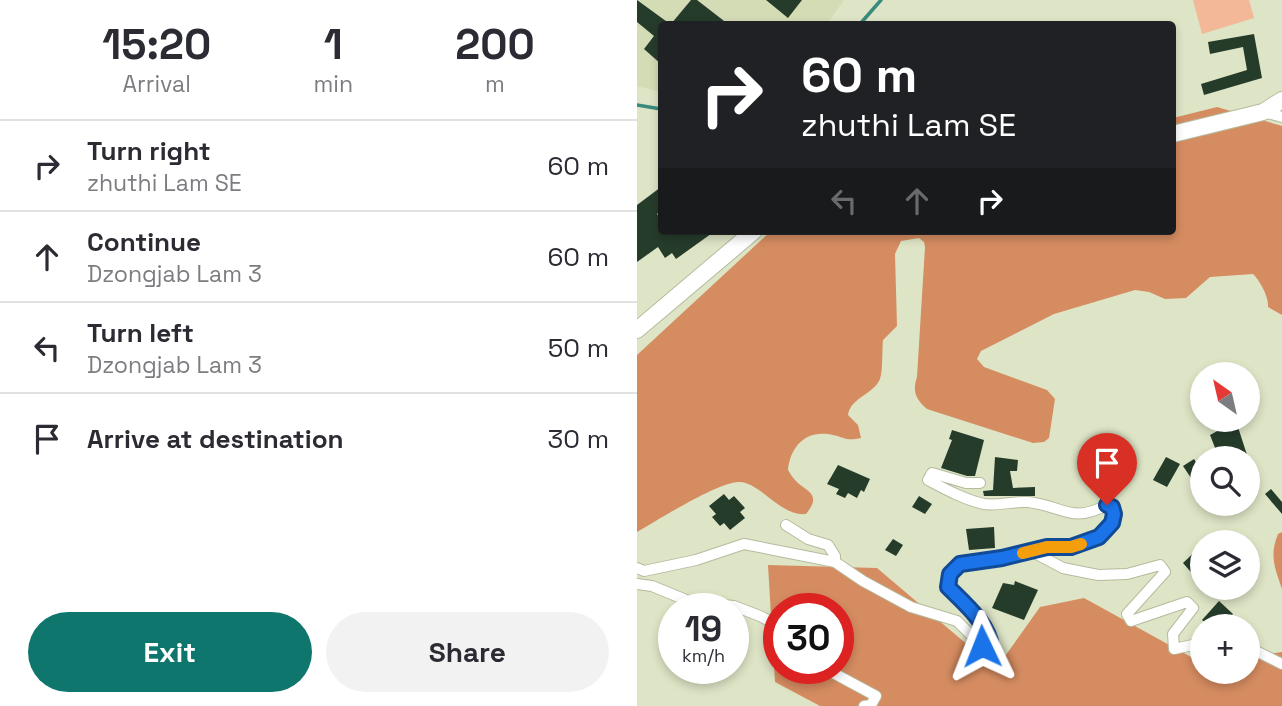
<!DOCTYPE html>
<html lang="en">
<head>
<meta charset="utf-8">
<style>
	:root { --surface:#fff; --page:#f2f2f3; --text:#2b2b33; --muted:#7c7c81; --line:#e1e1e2; --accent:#0f766e }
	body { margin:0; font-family:"Space Grotesk",sans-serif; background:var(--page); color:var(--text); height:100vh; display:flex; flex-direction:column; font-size:26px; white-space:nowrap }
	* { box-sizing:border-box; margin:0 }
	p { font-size:23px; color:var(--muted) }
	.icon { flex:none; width:38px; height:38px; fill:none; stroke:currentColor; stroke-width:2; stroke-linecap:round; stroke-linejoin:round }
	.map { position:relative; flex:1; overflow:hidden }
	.side { display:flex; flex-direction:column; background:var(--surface); width:637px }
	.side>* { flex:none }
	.hud { position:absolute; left:21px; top:21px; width:518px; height:214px; border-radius:7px; box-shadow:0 4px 10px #0003; background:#202124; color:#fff; overflow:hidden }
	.needle { width:46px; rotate:326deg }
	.buttons { position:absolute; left:553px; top:362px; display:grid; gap:14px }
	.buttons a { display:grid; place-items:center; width:70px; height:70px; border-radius:50%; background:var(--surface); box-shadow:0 4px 10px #0003; font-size:35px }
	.speed { position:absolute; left:21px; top:593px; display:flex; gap:14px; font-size:35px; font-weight:700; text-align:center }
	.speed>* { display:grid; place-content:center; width:91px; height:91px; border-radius:50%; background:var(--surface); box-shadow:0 4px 10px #0003; line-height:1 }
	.speed small { font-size:18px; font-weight:400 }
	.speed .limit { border:10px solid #d22; background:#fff; color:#111 }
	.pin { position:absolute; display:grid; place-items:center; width:60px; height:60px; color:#fff; margin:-72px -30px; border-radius:50% 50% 50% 0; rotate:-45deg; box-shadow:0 0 7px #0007 }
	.pin .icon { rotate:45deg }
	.me { position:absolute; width:77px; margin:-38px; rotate:358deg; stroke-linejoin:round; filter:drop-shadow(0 0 5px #0008) }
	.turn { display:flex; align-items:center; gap:24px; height:147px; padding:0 28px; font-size:32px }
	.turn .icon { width:91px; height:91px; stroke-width:2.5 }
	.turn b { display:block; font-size:49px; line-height:60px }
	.lanes { display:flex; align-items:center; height:66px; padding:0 28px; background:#0003; justify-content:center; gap:35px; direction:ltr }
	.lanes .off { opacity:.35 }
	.eta { display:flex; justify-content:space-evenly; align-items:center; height:119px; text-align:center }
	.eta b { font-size:42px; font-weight:700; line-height:49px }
	.button { display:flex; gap:14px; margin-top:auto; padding:14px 28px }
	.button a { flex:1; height:80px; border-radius:42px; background:var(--accent); color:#fff; font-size:28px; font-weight:700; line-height:80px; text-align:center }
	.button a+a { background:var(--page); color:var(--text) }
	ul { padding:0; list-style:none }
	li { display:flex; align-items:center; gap:21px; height:91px; padding:0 28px; border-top:2px solid var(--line) }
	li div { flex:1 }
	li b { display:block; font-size:26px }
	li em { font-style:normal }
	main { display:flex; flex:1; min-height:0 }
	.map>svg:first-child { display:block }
</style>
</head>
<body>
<main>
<section class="side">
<div class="eta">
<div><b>15:20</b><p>Arrival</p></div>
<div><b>1</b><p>min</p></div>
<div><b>200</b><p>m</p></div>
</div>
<ul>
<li><svg class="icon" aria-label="right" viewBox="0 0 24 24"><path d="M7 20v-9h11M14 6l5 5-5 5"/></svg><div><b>Turn right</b><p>zhuthi Lam SE</p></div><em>60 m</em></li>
<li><svg class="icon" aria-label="ahead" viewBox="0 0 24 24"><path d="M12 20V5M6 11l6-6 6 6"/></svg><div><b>Continue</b><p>Dzongjab Lam 3</p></div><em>60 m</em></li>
<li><svg class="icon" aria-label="left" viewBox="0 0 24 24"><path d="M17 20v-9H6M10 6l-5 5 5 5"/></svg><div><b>Turn left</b><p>Dzongjab Lam 3</p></div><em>50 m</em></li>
<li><svg class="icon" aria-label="arrive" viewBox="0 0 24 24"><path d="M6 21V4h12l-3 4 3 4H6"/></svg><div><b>Arrive at destination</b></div><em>30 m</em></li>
</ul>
<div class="button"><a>Exit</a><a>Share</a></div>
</section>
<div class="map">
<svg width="645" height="706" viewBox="0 0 645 706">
	<rect width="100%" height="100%" fill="#dee5c6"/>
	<!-- built -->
	<path fill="#d3dcb5" d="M0,0H207L190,24H24V92L0,86Z"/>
	<!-- green -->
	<path fill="#f2b898" d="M556,0H612L617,18L565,34Z"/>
	<!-- forest -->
	<g fill="#d68c61" fill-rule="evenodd">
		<path d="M580,107L645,126V315L631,307C632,297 623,281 616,274L573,277L549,298L528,299L512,292L498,290L417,314L344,351L340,359L347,367L410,390L418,399L412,438L407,442L396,443L290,409C279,399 275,392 280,377L288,247L287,242L282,238L264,241L258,254L260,326L246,340C245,350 246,371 243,379C236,395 214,397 211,415L221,425L224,438C208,442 206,436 191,434C167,431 153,448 151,470C153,473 155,477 158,480C169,492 186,493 169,514C149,516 133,496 117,487C113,484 107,482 102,482C83,481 19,521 0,532V355L134,231H536V118Z"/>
		<path d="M645,532V589C638,568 632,556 641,534Z"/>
		<path d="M131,565L240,568L359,669L403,607L447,598L565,663V672H611V657L645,652V706H183L138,682ZM142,609H201V668H142Z"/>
	</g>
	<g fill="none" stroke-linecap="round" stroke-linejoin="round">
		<!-- stream -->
		<g stroke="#388b7e" stroke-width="3.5">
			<path d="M223,24L244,0"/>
			<path d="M0,105L24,109"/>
		</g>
	</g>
	<!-- building -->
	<g fill="#263c2b">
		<path d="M0,0L33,24H24V64L7,49L17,36L0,22Z"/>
		<path d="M54,0H60L91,24H34Z"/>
		<path d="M129,0H165L151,18Z"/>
		<path d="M617,34L625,78L567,95L564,84L610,70L606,47L573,54L571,42Z"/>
		<path d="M24,187V211L20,214L24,219V231H78L39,259L35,253L28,258L21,247L0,262V205Z"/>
		<path d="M601,427L611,458H582L573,435L584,429L587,431Z"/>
		<path d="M315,430L347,440L338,476H330L304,468L315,440L312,439Z"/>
		<path d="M358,457L381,460L380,471H373L376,488L398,487V496H347L346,491L356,490Z"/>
		<path d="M529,457L543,464L530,487L516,480Z"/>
		<path d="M557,459L565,471V475L556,481L546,466Z"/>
		<path d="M201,465L233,479L227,492L224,490L220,498L211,493L208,498L199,494L202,489L190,484Z"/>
		<path d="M634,489L645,502V514L628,494Z"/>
		<path d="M87,494L92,500L97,496L108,508L103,512L108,518L93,530L87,523L83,526L75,517L79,514L72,506Z"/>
		<path d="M282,496L295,504L288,514L275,507Z"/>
		<path d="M357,527L358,548L332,550L329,529Z"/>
		<path d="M256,539L266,545L259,556L248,550Z"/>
		<path d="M565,545V573L560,579L546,563Z"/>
		<path d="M378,581L401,590L387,620L355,608L366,583L377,585Z"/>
		<path d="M582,601L596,614L585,626H573L565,620Z"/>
	</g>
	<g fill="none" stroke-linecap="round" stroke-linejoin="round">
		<defs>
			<g id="street">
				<path d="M627,112L645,117"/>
				<path d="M343,483H329L295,473L291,480C308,489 328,500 347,504C361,506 377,501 391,502C427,506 433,524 470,505L475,507C489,547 415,545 394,551"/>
				<path d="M149,525L171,539L191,545L198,556V562"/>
				<path d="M0,568L7,571L59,560L107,544L198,562L226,581L274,607L320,621L345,646L354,647C352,624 327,603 311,587L313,574L323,564L394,551L426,568L461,575L490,574L523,565L528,572L490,614L494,621L550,602L556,608L536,634L537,649L565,643"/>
				<path d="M0,584L15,586L54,602L97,606L123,616L142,626"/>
				<path d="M611,647L645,664"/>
				<path d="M187,668L239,696L234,705L227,706"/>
			</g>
			<g id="primary">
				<path d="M536,134L626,112L645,100"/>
				<path d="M0,330L117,231"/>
			</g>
		</defs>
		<!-- street casing -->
		<use href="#street" stroke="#b5bb9d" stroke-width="12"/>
		<!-- primary casing -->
		<use href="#primary" stroke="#b5bb9d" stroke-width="18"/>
		<!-- street -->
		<use href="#street" stroke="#fff" stroke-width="10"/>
		<!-- primary -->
		<use href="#primary" stroke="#fff" stroke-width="16"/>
	</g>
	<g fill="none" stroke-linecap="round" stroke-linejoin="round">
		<defs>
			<path id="route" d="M345,646L354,647C352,624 327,603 311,587L313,574L323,564L365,558L410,547H434L462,537L475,523L477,514L475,507L470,505"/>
		</defs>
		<!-- route casing -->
		<use href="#route" stroke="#114b97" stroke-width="18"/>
		<!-- route -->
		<use href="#route" stroke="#1a73e8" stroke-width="12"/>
		<!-- slow -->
		<path stroke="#f59e0b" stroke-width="12" d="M386,553L410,547H434L444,544"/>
	</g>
</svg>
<div class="buttons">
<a><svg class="needle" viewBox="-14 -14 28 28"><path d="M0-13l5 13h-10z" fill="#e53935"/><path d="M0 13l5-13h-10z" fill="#7c7c81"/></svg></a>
<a><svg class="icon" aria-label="search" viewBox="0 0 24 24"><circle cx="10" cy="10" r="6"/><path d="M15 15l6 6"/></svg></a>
<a><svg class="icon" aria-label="layers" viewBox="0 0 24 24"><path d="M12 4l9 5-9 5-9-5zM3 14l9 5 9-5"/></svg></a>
<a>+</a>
</div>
<div class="speed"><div>19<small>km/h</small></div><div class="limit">30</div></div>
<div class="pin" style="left:470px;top:505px;background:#d93025"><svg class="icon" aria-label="arrive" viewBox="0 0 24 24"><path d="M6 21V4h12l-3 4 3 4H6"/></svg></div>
<svg class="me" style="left:345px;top:646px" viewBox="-20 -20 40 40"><path d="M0-17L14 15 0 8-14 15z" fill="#1a73e8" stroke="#fff" stroke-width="4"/></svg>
<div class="hud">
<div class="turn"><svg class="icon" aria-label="right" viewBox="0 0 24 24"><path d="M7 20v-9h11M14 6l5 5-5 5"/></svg><div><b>60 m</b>zhuthi Lam SE</div></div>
<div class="lanes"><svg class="icon off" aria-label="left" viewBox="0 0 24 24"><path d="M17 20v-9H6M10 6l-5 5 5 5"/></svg><svg class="icon off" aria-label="ahead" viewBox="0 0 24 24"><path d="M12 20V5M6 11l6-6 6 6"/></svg><svg class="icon" aria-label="right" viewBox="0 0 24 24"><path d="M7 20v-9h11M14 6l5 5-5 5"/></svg></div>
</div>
</div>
</main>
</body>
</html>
